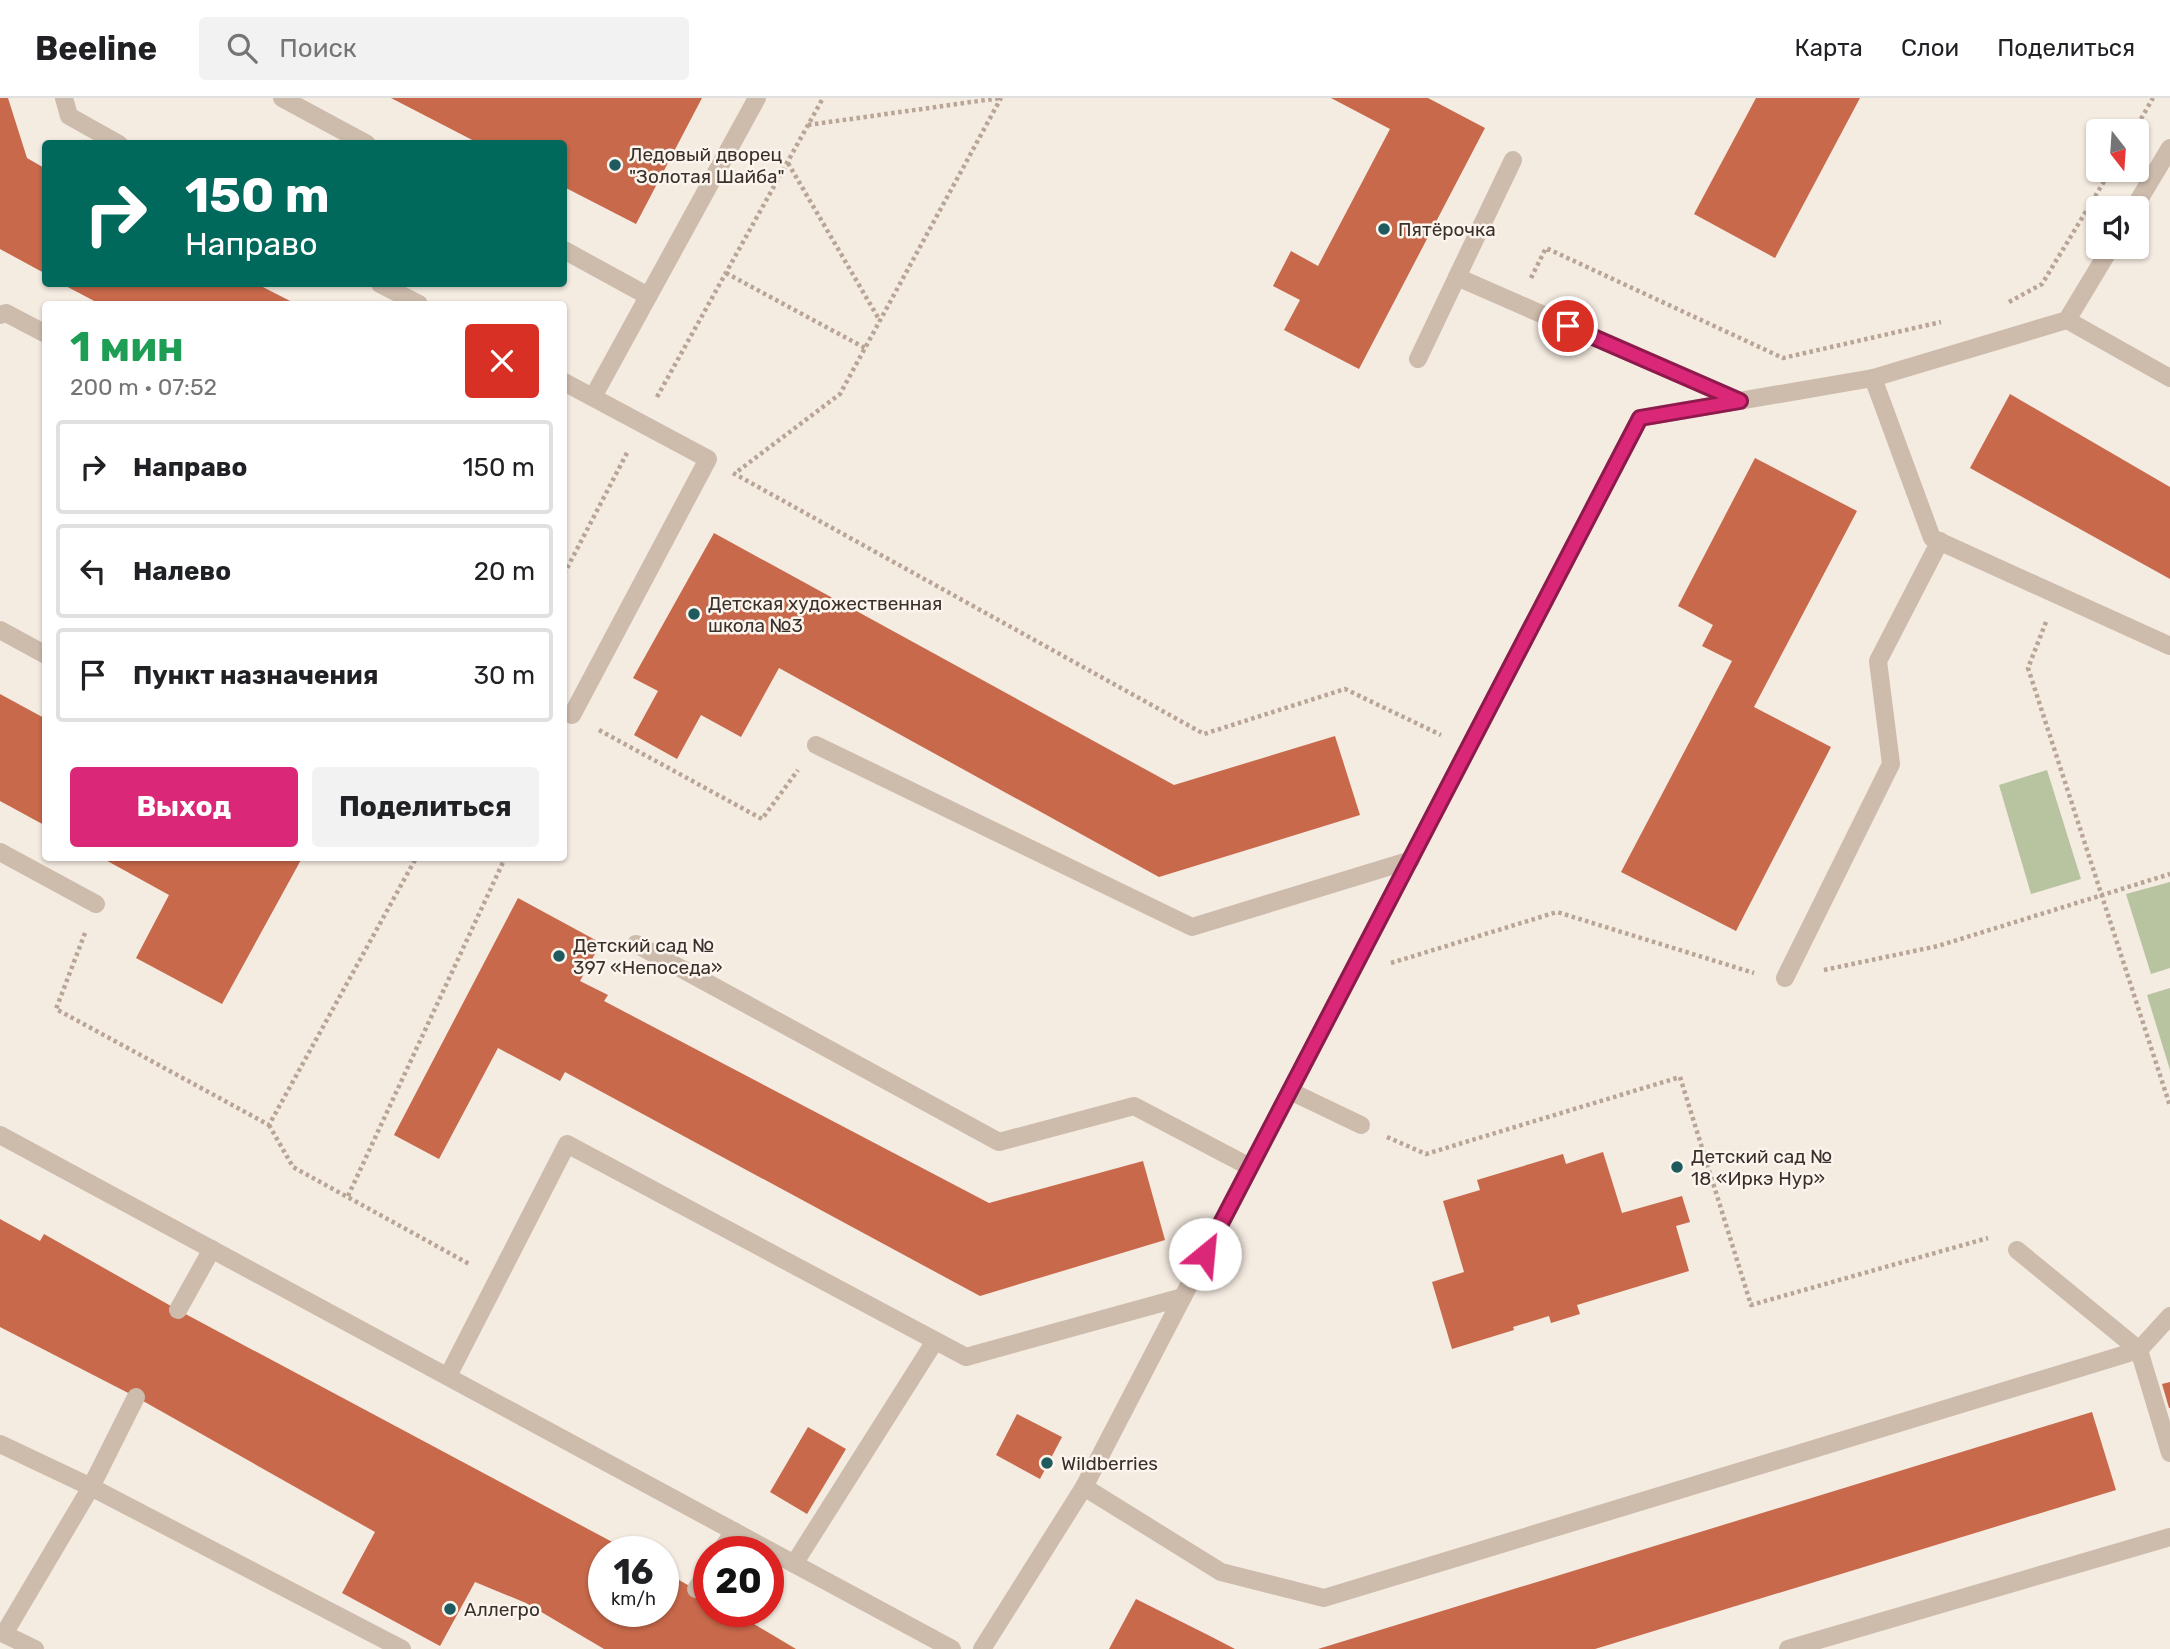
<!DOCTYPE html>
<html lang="ru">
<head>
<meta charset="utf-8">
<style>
	:root { --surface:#fff; --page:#f2f2f2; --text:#202124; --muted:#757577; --line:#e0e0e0; --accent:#db2777 }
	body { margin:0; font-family:Rubik,sans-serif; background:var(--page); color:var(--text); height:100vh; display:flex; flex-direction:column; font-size:26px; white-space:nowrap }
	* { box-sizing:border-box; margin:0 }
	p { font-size:23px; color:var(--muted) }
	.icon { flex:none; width:38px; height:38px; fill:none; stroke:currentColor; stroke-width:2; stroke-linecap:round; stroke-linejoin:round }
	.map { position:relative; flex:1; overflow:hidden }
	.details { position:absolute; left:42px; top:203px; width:525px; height:560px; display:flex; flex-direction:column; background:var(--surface); border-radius:7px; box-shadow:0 2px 5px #0004 }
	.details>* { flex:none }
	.top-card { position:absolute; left:42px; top:42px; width:525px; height:147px; border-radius:7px; box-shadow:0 2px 5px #0004; background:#00695c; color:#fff; overflow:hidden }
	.needle { width:46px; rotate:163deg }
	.buttons { position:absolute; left:2086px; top:21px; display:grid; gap:14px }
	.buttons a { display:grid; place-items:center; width:63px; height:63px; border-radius:7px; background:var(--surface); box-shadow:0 2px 5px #0004; font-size:35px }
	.speed { position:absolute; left:588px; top:1438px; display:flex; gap:14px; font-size:35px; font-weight:700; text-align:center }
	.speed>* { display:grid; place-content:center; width:91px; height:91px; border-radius:50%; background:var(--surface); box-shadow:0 2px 5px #0004; line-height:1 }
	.speed small { font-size:18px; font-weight:400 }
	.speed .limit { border:10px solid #d22; background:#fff; color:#111 }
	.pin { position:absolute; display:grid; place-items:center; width:60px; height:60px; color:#fff; margin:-30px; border:4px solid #fff; border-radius:50%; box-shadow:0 2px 7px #0007 }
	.me { position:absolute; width:77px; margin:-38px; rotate:28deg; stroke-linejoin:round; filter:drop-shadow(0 0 5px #0008) }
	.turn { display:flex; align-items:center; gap:24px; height:147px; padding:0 28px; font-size:32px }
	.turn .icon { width:91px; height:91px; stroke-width:2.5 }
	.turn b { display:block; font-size:49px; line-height:60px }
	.round { display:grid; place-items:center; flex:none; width:74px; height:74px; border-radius:7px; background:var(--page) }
	.summary { display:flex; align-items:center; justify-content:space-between; height:119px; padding:0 28px }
	h1 { font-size:42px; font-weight:700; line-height:52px; color:#1e9e55 }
	.cta { display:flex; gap:14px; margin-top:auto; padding:14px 28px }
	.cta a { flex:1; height:80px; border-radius:7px; background:var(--accent); color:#fff; font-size:28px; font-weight:700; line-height:80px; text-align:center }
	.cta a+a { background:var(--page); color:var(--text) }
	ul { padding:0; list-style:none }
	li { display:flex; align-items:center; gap:21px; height:94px; margin:0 14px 10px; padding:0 14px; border:4px solid var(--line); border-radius:7px }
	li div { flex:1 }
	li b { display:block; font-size:26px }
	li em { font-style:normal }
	header { display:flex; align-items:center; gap:42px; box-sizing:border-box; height:98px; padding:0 35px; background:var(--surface); border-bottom:2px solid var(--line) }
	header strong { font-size:33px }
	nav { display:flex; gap:38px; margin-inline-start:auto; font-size:24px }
	.search { width:490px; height:63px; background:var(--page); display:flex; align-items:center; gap:18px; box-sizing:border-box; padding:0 24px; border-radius:7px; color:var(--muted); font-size:26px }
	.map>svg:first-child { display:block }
</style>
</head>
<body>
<header>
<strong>Beeline</strong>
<div class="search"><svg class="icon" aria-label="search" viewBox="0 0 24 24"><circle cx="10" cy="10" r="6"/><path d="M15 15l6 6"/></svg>Поиск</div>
<nav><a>Карта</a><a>Слои</a><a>Поделиться</a></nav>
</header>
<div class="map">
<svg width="2170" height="1551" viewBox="0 0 2170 1551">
	<rect width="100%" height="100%" fill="#f4ebe1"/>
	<!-- green -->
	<g fill="#b8c4a0">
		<path d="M2047,672L2081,781L2031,796L1999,687Z"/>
		<path d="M2170,784V870L2151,876L2126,796Z"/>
		<path d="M2170,890V972L2147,897Z"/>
	</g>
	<!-- building -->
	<g fill="#c8694b">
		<path d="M0,0H8L27,60L46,71V176L0,151Z"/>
		<path d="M391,0H702L636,126L564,89V46H480Z"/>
		<path d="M1331,0H1428L1485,30L1359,271L1284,232L1300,202L1273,188L1291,153L1318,168L1390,31Z"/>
		<path d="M1756,0H1860L1775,160L1694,116Z"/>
		<path d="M62,186H257L296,206H100Z"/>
		<path d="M2010,296L2170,389V481L1970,370Z"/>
		<path d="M1755,360L1857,413L1754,609L1831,649L1736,833L1621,774L1732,563L1702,548L1713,527L1678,508Z"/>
		<path d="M714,435L1174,687L1335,638L1360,717L1159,779L779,570L741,639L701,617L677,661L634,637L658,593L633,580Z"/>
		<path d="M0,596L46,621V728L0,703Z"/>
		<path d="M102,760H302L222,906L136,860L169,797Z"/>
		<path d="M518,800L601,845L580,883L608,897L604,903L989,1105L1143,1063L1165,1142L980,1198L565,974L560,983L498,950L439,1061L394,1037Z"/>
		<path d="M1603,1054L1622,1115L1682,1098L1690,1124L1676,1128L1689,1173L1577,1207L1580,1216L1551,1225L1549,1218L1513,1229L1514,1232L1452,1251L1432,1184L1464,1174L1443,1103L1480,1092L1477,1082L1563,1056L1566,1066Z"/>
		<path d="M0,1121L40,1143L44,1136L178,1212L631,1454H604V1514H663V1473L709,1499V1514H734L796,1551H604L526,1505L475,1484L440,1548L342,1495L375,1434L136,1299L0,1229Z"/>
		<path d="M2170,1284V1310H2169L2162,1286Z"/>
		<path d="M2092,1314L2116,1392L1595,1551H1318Z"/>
		<path d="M1017,1316L1062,1339L1040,1381L996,1357Z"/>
		<path d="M808,1329L846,1351L807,1416L770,1394Z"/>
		<path d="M1136,1501L1208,1537L1235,1551H1109Z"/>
	</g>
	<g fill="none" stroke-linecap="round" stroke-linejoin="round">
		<!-- path -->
		<g stroke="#b9a596" stroke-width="4.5" stroke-dasharray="3.5 3.5" stroke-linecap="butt">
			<path d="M808,27L1000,0"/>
			<path d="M2134,33L2153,0"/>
			<path d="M788,65L880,223"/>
			<path d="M726,175L865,250"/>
			<path d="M1531,180L1546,150L1783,260L1941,224"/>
			<path d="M2009,204L2042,186L2111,72"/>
			<path d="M657,299L823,0"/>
			<path d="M738,373L840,296L1001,0"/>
			<path d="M733,375L1204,636L1345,591L1441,637"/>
			<path d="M564,476L628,353"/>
			<path d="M2046,524L2028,570L2170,1008"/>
			<path d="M599,632L762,721L798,672"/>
			<path d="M85,835L56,911L269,1027L416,760"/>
			<path d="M1391,865L1557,814L1754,875"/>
			<path d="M1824,872L1938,848L2170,776"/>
			<path d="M269,1027L293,1069L471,1167"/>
			<path d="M1387,1039L1426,1056L1680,979L1751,1207L1988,1140"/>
			<path d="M348,1098L505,760"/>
		</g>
		<!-- service -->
		<g stroke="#cdbbac" stroke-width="18">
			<path d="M64,0L69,18L119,46"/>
			<path d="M282,0L367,46"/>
			<path d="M2134,110L2170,50"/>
			<path d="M2111,149L2067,222L2170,280"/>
			<path d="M564,152L648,198"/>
			<path d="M1457,179L1513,62"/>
			<path d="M380,186L419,206"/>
			<path d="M0,217L6,215L46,236"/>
			<path d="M1418,261L1457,179L1740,303"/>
			<path d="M1873,280L1932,440L2170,548"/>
			<path d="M564,284L708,361L572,617"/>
			<path d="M593,299L757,0"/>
			<path d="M0,532L46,557"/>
			<path d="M816,647L1192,829L1411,762"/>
			<path d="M0,754L96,806"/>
			<path d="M636,846L999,1044L1134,1008L1250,1069"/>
			<path d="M1785,880L1891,666L1878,563L1940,443"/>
			<path d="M1290,993L1361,1027"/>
			<path d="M0,1037L952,1551"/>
			<path d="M2017,1152L2139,1252"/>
			<path d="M178,1212L212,1151"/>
			<path d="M2170,1218L2139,1252L2170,1355"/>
			<path d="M448,1278L567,1046L966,1259L1183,1199"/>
			<path d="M0,1346L91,1389L402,1551"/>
			<path d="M1084,1389L1221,1474L1324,1500L2139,1252"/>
			<path d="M720,1454L734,1433"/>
			<path d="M794,1466L935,1243"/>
			<path d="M696,1491L709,1472"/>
			<path d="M4,1536L91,1389L136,1299"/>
			<path d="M982,1551L1084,1389L1640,320L1873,280L2067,222"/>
			<path d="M1788,1551L2170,1439"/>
		</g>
		<!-- tertiary -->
		<path stroke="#cdbbac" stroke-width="18" d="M0,1534L35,1551"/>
	</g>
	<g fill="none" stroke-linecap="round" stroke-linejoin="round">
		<defs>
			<path id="route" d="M1205,1156L1640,320L1740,303L1568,228"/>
		</defs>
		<!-- route casing -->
		<use href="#route" stroke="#8e194d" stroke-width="18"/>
		<!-- route -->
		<use href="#route" stroke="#db2777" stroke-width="12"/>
	</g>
	<!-- markers -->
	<g fill="#1f5a5e" stroke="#fbf5ee" stroke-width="2.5">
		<circle cx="615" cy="67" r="7"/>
		<circle cx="1384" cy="131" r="7"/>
		<circle cx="694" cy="516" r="7"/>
		<circle cx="559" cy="858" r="7"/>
		<circle cx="1677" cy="1069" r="7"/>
		<circle cx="1047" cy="1365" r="7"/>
		<circle cx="450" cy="1511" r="7"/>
	</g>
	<g text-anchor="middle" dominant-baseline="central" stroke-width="5" stroke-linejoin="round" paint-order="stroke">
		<!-- poi labels -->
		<g font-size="19" fill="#3b302b" stroke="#fbf5ee" text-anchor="start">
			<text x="629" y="56">Ледовый дворец<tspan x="629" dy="22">"Золотая Шайба"</tspan></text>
			<text x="1398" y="131">Пятёрочка</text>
			<text x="708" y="505">Детская художественная<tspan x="708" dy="22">школа №3</tspan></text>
			<text x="573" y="847">Детский сад №<tspan x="573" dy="22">397 «Непоседа»</tspan></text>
			<text x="1691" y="1058">Детский сад №<tspan x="1691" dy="22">18 «Иркэ Нур»</tspan></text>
			<text x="1061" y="1365">Wildberries</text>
			<text x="464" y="1511">Аллегро</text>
		</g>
	</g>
</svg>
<div class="buttons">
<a><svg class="needle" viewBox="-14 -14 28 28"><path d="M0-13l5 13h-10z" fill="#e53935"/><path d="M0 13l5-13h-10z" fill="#757577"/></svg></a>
<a><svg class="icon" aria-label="sound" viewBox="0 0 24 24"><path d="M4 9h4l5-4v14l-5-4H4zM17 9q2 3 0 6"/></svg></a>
</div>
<div class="speed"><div>16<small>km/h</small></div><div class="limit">20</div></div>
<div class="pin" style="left:1568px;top:228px;background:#d93025"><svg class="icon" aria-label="arrive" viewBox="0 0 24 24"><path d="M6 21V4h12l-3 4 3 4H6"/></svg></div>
<svg class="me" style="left:1205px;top:1156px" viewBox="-20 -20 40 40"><circle r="19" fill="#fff"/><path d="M0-13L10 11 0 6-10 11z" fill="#db2777"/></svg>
<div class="top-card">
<div class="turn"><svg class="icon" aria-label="right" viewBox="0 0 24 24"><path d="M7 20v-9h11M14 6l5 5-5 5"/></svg><div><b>150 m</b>Направо</div></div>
</div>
<section class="details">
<div class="summary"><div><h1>1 мин</h1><p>200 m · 07:52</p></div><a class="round" style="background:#d93025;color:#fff"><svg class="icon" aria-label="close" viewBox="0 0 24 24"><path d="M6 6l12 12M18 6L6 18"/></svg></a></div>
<ul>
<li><svg class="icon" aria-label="right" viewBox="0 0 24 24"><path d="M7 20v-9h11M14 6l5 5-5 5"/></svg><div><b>Направо</b></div><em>150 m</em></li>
<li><svg class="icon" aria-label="left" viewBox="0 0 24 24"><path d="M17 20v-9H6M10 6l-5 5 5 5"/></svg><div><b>Налево</b></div><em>20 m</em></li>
<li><svg class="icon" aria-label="arrive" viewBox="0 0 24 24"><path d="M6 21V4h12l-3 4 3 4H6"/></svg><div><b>Пункт назначения</b></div><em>30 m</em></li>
</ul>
<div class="cta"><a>Выход</a><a>Поделиться</a></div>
</section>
</div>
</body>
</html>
